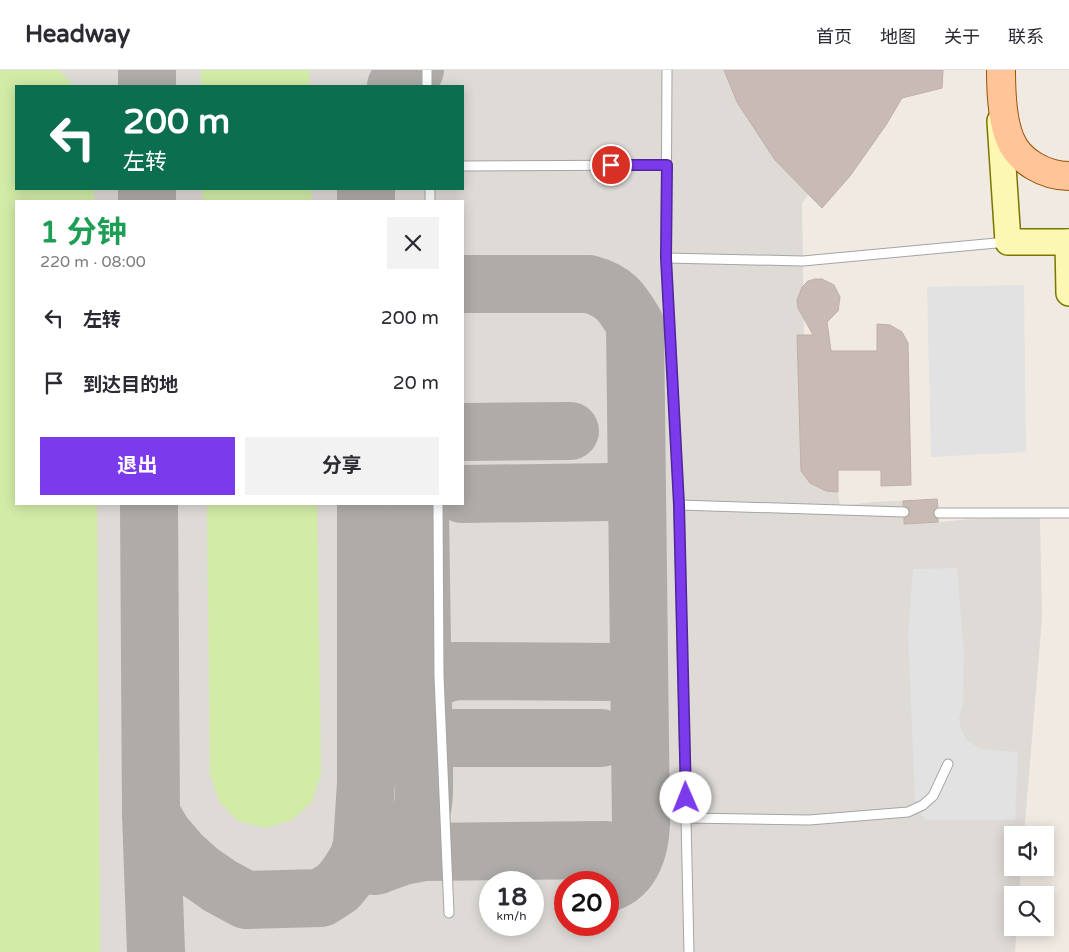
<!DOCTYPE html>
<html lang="zh">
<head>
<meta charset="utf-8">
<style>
	:root { --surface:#fff; --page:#f2f2f3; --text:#2b2b33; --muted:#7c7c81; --line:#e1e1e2; --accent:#7c3aed }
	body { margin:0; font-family:"Varela Round","Noto Sans SC",sans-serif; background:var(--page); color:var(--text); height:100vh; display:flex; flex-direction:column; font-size:19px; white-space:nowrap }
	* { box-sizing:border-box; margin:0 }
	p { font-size:16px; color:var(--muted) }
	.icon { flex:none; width:28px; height:28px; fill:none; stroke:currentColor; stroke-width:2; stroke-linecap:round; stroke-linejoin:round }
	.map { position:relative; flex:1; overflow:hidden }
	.sheet { position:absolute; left:15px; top:130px; width:449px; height:305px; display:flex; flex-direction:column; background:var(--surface); border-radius:0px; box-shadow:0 2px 12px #0003 }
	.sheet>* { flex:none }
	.top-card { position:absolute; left:15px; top:15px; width:449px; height:105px; border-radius:0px; box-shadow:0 2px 12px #0003; background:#0b6e4f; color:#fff; overflow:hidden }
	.tools { position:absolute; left:1004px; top:756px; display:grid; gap:10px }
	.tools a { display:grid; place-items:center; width:50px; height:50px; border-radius:0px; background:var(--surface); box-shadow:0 2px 12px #0003; font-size:25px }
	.speed { position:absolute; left:479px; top:801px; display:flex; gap:10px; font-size:25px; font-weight:700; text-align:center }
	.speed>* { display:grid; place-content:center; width:65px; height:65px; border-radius:50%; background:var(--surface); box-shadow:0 2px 12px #0003; line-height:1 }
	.speed small { font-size:12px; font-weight:400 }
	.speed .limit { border:8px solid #d22; background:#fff; color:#111 }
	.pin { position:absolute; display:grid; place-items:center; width:42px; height:42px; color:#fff; margin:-21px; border:2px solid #fff; border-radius:50%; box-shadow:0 1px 5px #0007 }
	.me { position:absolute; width:55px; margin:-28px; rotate:359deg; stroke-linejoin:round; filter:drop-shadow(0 0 4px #0008) }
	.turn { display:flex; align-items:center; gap:18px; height:105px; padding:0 25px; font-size:22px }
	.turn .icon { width:65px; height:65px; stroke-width:2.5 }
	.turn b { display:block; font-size:35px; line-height:42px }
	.round { display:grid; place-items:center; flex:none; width:52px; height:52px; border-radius:0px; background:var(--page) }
	.head { display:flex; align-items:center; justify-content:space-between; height:85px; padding:0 25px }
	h1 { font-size:30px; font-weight:700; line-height:38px; color:#1e9e55 }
	.primary-button { display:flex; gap:10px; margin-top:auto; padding:10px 25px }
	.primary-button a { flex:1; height:58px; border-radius:0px; background:var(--accent); color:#fff; font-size:20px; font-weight:700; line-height:58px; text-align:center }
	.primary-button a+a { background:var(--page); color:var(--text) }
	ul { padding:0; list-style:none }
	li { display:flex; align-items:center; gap:15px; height:65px; padding:0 25px }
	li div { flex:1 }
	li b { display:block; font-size:19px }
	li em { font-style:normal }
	header { display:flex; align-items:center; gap:30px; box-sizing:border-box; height:70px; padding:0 25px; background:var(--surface); border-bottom:1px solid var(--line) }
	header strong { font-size:24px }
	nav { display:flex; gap:28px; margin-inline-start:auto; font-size:18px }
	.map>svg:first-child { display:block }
</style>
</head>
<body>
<header>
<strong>Headway</strong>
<nav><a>首页</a><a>地图</a><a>关于</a><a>联系</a></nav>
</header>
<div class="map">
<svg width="1069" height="882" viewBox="0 0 1069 882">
	<rect width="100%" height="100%" fill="#f0eae3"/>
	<!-- airport -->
	<path fill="#dedad5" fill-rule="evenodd" d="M0,0H943L942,18L902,28L886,55L850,106L822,138L808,125L802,133L804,265L797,266L801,401L810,413L826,421L838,422L840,436L874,432L937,429L939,452L972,449L1040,448L1042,548L1024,765H1012V798H1021L1019,825H1012V858H1017L1015,882H0ZM16,16H462V119H16ZM16,131H462V434H16ZM490,812H532V855H490ZM565,812H608V855H565Z"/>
	<!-- grass -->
	<g fill="#d2eca7">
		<path d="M0,0H59L70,12L72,16H16V119H94V131H16V434H97L100,882H0Z"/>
		<path d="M201,0H309L310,16H201Z"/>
		<path d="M202,119H311L312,131H203Z"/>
		<path d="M207,434H317L321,703L312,732L292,750L266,758L238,751L219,731L210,704Z"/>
	</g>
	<!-- parking -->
	<g fill="#e2e2e2">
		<path d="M1024,215L1026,382L931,387L927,217Z"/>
		<path d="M957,498L964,584L963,634L959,648L961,660L967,670L980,679L1018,682L1015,750H925L915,730L908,564L913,499Z"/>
	</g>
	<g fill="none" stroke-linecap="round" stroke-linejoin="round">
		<!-- taxiway -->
		<g stroke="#aeaba8" stroke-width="58">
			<path d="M147,0V16"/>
			<path d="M396,16L399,12L415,0"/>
			<path d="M147,119V131"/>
			<path d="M366,119V131"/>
			<path d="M462,214H589C615,221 622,232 635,254L641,754C640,778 633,804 608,813"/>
			<path d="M462,362L570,361"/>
			<path d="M462,424L613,422"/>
			<path d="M149,434L151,744L156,882"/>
			<path d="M395,639L422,611L455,601L620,602"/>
			<path d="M387,680L401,672L423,668H601"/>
			<path d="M151,744L163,764L181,785L200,802L220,816L246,830L321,828L338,817L347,806L358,789L362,775L366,713V434"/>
			<path d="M378,795C396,779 416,762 422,739C425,727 424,714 424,703L420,442L417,434"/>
			<path d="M375,796L403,786L424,782L606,780"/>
		</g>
	</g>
	<!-- building -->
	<g fill="#c8bbb6" stroke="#c2aea5">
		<path d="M724,0H943L942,18L902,28L886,55L850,106L822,138L775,90L737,32Z"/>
		<path d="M815,209H822L834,215L840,227L838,241L827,252L831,281H877V254L890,255L902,262L908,273L911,415L881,416V400H838V422L826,421L810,413L801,401L797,265H813L798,238L797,230L802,217L808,211Z"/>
		<path d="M937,429L938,437L934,439L933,443L934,447L938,449V452L904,454V448L909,446L910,442L908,437L903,436V431Z"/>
	</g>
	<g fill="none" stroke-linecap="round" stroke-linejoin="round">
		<defs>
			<g id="lane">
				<path d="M427,0V16"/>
				<path d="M667,0L666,188L679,435L689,882"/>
				<path d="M462,96L667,95"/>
				<path d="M430,119V131"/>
				<path d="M666,188L803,191L1007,172"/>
				<path d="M438,434L439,606L449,843"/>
				<path d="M679,435L904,442"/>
				<path d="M939,443H1069"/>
				<path d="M687,748L809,750L908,742L923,735L933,726L948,694"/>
			</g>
			<g id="secondary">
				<path d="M1000,51L1008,172H1069"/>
				<path d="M1068,172L1069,223"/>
			</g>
			<path id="primary" d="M1001,0C1001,21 1002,50 1010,69C1019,92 1046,106 1069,106"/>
		</defs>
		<!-- lane casing -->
		<use href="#lane" stroke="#a5a5a5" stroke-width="11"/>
		<!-- secondary casing -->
		<use href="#secondary" stroke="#7a7700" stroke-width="28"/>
		<!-- primary casing -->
		<use href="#primary" stroke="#985100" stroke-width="30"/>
		<!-- lane -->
		<use href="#lane" stroke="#fff" stroke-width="9"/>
		<!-- secondary -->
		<use href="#secondary" stroke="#fdf7b4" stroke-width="25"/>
		<!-- primary -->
		<use href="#primary" stroke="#ffc599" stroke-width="28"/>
	</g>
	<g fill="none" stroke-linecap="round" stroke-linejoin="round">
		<defs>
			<path id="route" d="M611,95H667L666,188L679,435L686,728"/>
		</defs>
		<!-- route casing -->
		<use href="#route" stroke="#51269a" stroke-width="12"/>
		<!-- route -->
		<use href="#route" stroke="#7c3aed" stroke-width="9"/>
	</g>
</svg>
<div class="tools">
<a><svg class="icon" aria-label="sound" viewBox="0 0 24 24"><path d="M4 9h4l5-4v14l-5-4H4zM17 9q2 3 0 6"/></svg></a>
<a><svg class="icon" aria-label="search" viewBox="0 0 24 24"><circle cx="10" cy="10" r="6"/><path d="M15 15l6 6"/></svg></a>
</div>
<div class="speed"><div>18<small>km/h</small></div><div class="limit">20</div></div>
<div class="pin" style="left:611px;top:95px;background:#d93025"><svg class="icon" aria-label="arrive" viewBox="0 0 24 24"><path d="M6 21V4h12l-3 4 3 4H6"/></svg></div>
<svg class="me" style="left:686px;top:728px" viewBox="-20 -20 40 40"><circle r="19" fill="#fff"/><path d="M0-13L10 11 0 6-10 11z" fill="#7c3aed"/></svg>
<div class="top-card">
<div class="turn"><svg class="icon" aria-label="left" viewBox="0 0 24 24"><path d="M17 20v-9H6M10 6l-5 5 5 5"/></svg><div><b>200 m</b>左转</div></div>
</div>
<section class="sheet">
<div class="head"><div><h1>1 分钟</h1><p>220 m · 08:00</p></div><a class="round"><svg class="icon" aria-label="close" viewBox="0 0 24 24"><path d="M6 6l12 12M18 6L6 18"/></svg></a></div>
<ul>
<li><svg class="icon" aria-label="left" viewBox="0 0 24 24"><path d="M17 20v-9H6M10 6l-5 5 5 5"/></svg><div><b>左转</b></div><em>200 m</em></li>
<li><svg class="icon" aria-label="arrive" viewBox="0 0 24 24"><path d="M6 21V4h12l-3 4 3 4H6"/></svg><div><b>到达目的地</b></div><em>20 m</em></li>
</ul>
<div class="primary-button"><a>退出</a><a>分享</a></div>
</section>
</div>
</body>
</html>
